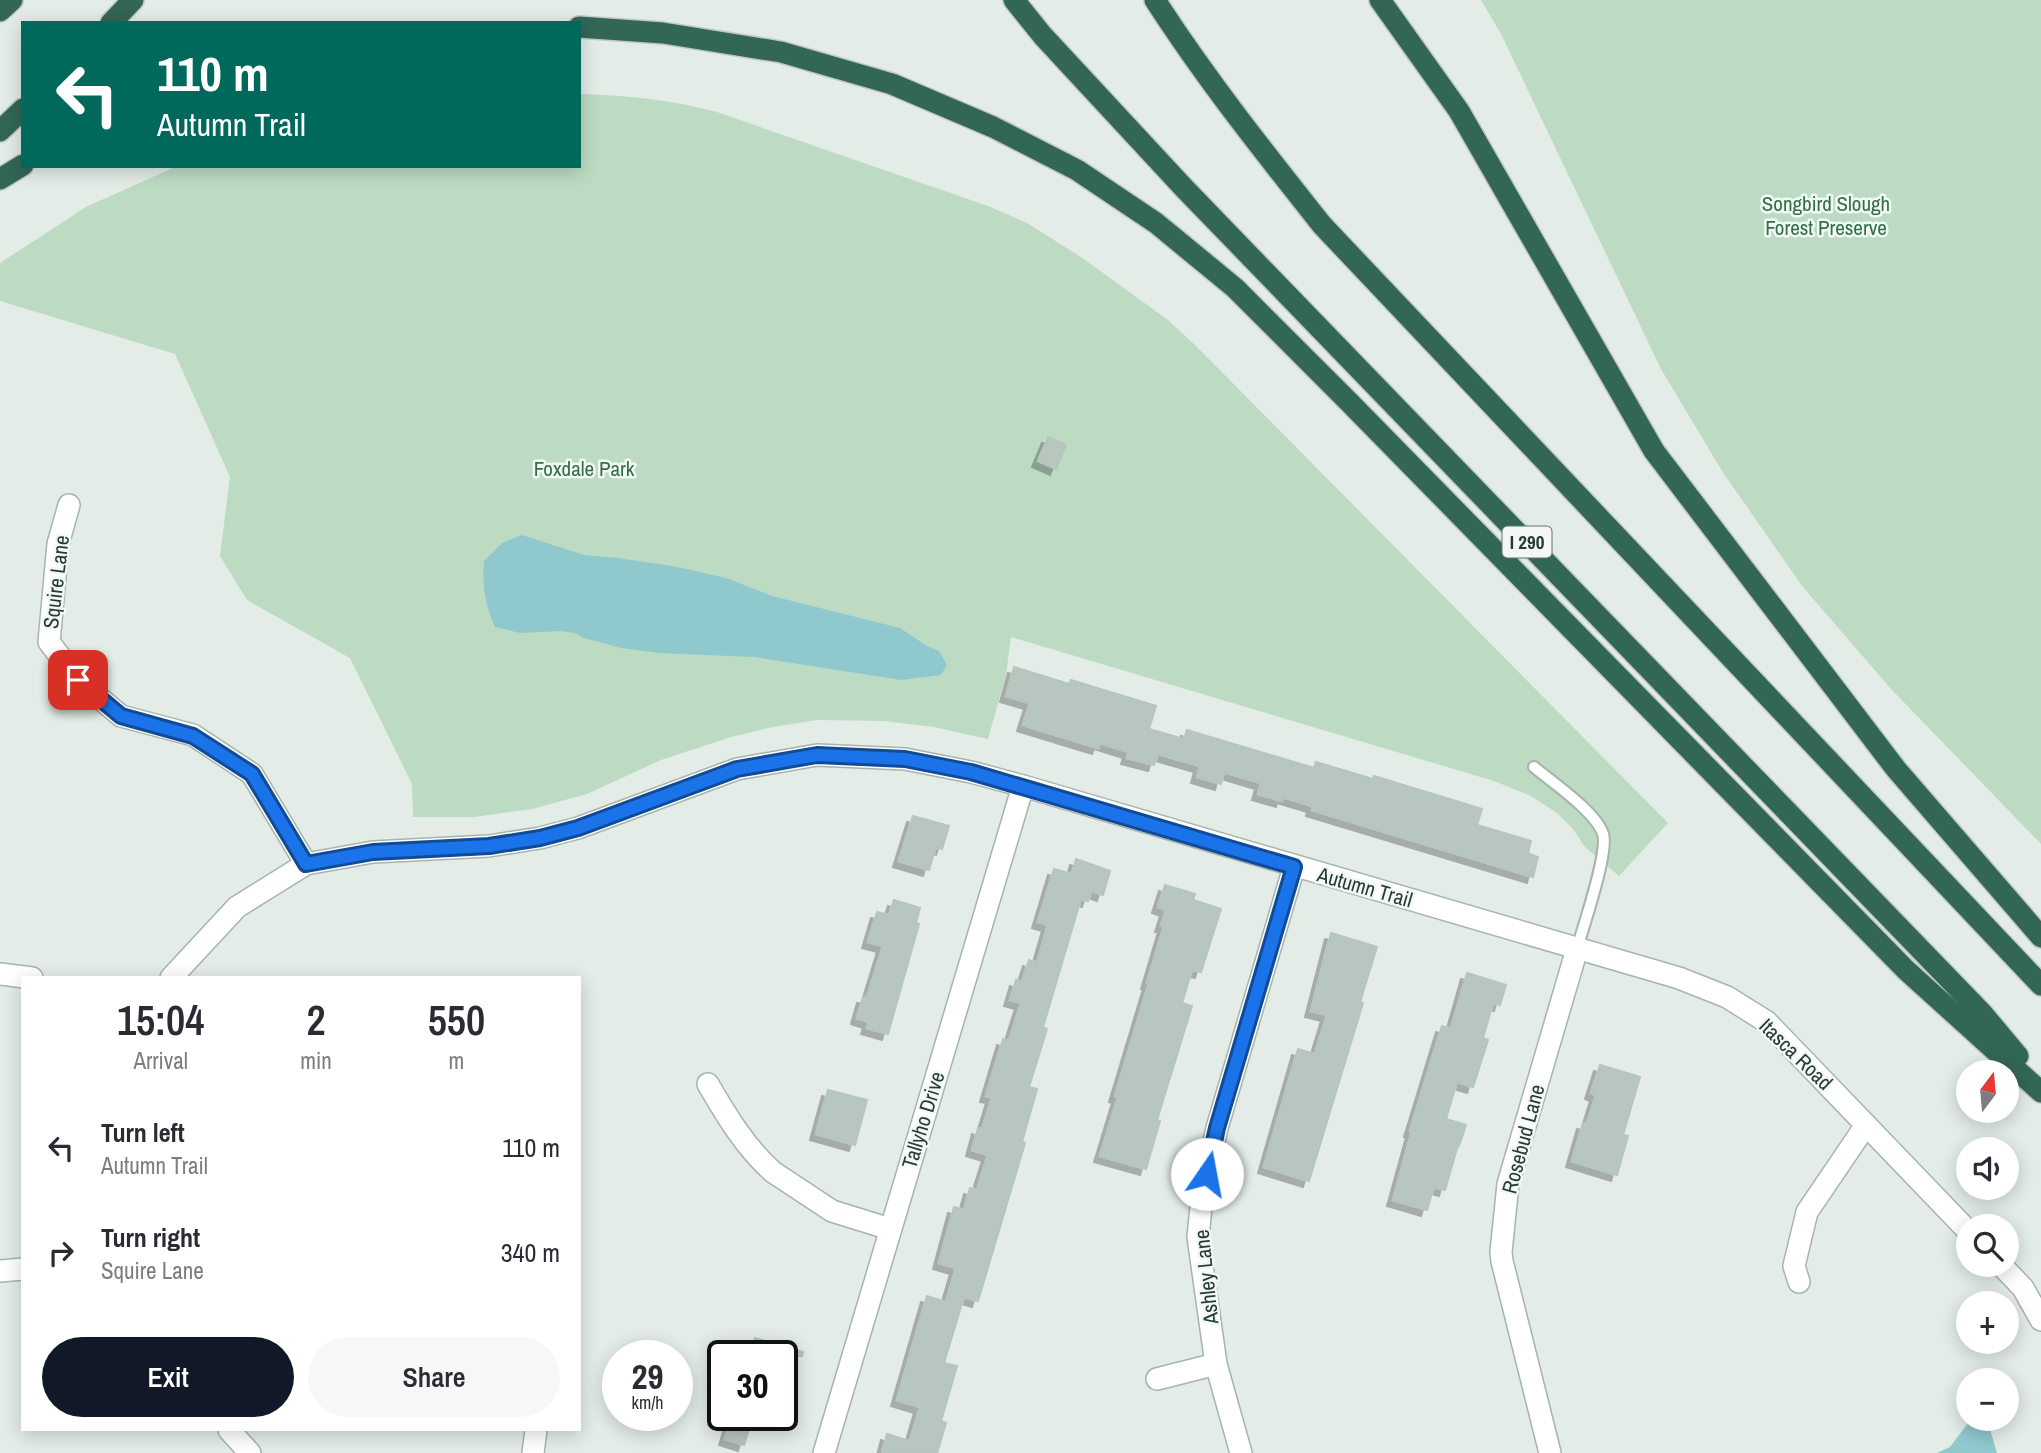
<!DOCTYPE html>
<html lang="en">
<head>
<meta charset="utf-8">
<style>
	:root { --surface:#fff; --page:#f7f7f7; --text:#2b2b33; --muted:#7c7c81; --accent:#111827 }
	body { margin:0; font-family:"Archivo Narrow",sans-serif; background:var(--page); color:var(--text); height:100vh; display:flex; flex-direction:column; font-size:26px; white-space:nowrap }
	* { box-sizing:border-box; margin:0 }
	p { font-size:23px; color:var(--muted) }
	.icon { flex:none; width:38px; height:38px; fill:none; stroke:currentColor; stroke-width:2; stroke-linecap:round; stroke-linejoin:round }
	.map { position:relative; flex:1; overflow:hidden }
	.sheet { position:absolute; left:21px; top:976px; width:560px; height:455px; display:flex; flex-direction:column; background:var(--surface); border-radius:0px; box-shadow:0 4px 18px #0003 }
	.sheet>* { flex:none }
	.banner { position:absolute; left:21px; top:21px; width:560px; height:147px; border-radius:0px; box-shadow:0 4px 18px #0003; background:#00695c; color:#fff; overflow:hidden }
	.needle { width:46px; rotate:16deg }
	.buttons { position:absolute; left:1956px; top:1060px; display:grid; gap:14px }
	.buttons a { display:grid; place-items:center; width:63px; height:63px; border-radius:50%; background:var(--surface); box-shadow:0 4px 18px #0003; font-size:35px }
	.speed { position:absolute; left:602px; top:1340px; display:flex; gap:14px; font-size:35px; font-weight:700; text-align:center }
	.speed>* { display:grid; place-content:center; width:91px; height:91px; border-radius:50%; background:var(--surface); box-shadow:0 4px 18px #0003; line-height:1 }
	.speed small { font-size:18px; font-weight:400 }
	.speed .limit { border:4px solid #111; border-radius:10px; background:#fff; color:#111 }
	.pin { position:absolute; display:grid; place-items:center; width:60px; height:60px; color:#fff; margin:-30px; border-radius:14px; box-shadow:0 4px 10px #0006 }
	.me { position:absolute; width:77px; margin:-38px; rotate:12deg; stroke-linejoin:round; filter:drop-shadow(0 0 5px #0008) }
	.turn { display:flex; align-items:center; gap:24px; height:147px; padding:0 21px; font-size:32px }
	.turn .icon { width:91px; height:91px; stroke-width:2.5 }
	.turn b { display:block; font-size:49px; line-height:60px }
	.eta { display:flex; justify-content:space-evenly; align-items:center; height:119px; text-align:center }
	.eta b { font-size:42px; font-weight:600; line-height:49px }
	.cta { display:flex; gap:14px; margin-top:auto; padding:14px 21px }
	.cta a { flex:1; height:80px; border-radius:42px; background:var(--accent); color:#fff; font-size:28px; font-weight:600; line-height:80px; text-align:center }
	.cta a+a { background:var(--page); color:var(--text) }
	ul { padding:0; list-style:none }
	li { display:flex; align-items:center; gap:21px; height:105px; padding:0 21px }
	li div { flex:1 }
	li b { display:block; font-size:26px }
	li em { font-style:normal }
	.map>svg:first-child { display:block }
</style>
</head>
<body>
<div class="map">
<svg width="2041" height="1453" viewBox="0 0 2041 1453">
	<defs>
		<filter id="shadow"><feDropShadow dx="-6" dy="6" stdDeviation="0" flood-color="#0004"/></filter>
	</defs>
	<rect width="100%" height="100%" fill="#e3ece7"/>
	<!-- green -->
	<g fill="#bddbc3">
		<path d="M1481,0H2041V844L1891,689L1802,586L1722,471L1661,369L1501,34Z"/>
		<path d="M579,94C625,95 670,100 714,111L988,206L1027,223L1081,257L1168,320L1195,345L1668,823L1619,876L1585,847L1573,829L1557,813L1531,796L1494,781L1011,637L1006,675L988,739L934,727L884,721L817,720L773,727L731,737L661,760L587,794L532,809L474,817H413L412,784L350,658L247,600L220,556L230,477L175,354L0,301V263L86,207L177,166H579Z"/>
	</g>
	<!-- water -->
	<g fill="#8fc8cd">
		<path d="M522,535L584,555L618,558L673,566L726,578L772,596L900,628L927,646L939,651L947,665L941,675L901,680L754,657L659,653L621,648L584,638L575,633L560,631L520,633L495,627C485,604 482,586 484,561L502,543Z"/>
		<path d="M1971,1419H1987L1997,1453H1937L1950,1447Z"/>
	</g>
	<!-- building -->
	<g fill="#b8c6c0" stroke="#b6c5bd" stroke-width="2" filter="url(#shadow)">
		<path d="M1048,437L1066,445L1056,469L1038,461Z"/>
		<path d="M1014,667L1069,684L1071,680L1156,706L1149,729L1184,739L1187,730L1314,768L1316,762L1373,779L1374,776L1482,809L1477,825L1531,841L1528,853L1538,857L1533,877L1312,810L1313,806L1283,797L1282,801L1258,794L1261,783L1224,772L1221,784L1197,777L1200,766L1158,754L1154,765L1127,758L1129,752L1100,743L1098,748L1023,725L1030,703L1006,696Z"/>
		<path d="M913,816L949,826L942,849L936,847L929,870L899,861Z"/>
		<path d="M1076,859L1110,871L1103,895L1091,891L1088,901L1081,899L1043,1027L1047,1029L1029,1087L1037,1089L1022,1142L1025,1143L978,1301L964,1297L944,1363L957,1366L941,1421L946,1423L937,1453H882L887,1434L910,1441L920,1407L897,1400L927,1296L946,1302L956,1268L939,1263L954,1207L964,1210L970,1188L977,1190L988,1155L972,1150L978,1128L982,1130L992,1097L986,1096L1003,1039L1009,1041L1021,1003L1010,1000L1016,980L1022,982L1029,960L1037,963L1048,925L1038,922L1054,869L1072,874Z"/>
		<path d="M1165,885L1195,894L1193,900L1221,909L1201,972L1192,970L1182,1003L1192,1006L1157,1120L1160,1121L1146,1169L1100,1156L1118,1097L1115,1096L1149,983H1147L1164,926H1161L1166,910L1158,907Z"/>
		<path d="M894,900L920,908L916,923L919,924L888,1034L867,1028L869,1022L857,1018L863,997L867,998L883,946L868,942L877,912L889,915Z"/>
		<path d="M1331,933L1377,947L1360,1002L1363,1003L1309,1181L1264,1167L1298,1049L1315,1054L1327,1015L1311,1011Z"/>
		<path d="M1467,973L1506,985L1500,1005L1493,1003L1483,1038L1488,1040L1473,1087L1457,1082L1446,1119L1466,1125L1459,1146L1458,1145L1445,1190L1434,1187L1427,1210L1393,1200L1412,1131H1410L1442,1026L1451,1029Z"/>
		<path d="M1600,1065L1640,1077L1623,1135L1628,1136L1617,1175L1572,1161L1583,1123L1587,1124L1596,1095L1591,1093Z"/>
		<path d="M828,1090L867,1100L855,1145L816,1134Z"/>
		<path d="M755,1338L803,1352L802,1356H749Z"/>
		<path d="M732,1416H753L744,1445L725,1439Z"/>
	</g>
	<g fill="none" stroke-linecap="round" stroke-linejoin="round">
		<defs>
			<path id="service" d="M1534,767C1552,782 1596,812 1603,834C1609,852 1583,927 1577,949"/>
			<g id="minor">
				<path d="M69,505L58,544L49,642L78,680L121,716L193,735L252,774L306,864"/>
				<path d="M0,974L32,978"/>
				<path d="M171,978L237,907L306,864L373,852L489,846L540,838L578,828L737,769L817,755L905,759L971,772L1023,786L1679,978L1727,997L1767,1022L1969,1232"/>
				<path d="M708,1084C726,1115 745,1147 773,1172L832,1211L890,1229"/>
				<path d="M2001,1265L2023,1288L2041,1320"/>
				<path d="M0,1271L23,1269"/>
				<path d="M1799,1282L1794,1266L1807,1212L1866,1125"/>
				<path d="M1157,1379L1216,1364"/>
				<path d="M229,1430L250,1453"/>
				<path d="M533,1453L536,1430"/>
				<path d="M824,1453L1023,786"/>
				<path d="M1241,1453L1216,1364L1198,1237L1202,1197L1217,1128L1294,867"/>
				<path d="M1550,1453L1502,1261L1501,1252L1508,1184L1577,949"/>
			</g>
			<g id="motorway">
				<path d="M1014,0L1043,36L1184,188L1982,1013L2018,1056"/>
				<path d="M1155,0C1206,79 1264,152 1322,225L2041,985"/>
				<path d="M1380,0L1459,111L1654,451L1896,769L2041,937"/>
				<path d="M0,11L12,0"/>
				<path d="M111,23L133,0"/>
				<path d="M579,27L663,33L781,52L892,84L993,127L1077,170L1156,223L1235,288L1350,403L1906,970L2041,1092"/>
				<path d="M0,131L23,109"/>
				<path d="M0,179L23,165"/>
			</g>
		</defs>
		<!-- service casing -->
		<use href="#service" stroke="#a6b4ad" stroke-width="14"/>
		<!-- minor casing -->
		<use href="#minor" stroke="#a6b4ad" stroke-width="24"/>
		<!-- motorway casing -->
		<use href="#motorway" stroke="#c2c8c6" stroke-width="24"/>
		<!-- service -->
		<use href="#service" stroke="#fff" stroke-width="10"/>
		<!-- minor -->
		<use href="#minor" stroke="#fff" stroke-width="21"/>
		<!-- motorway -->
		<use href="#motorway" stroke="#326657" stroke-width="21"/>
	</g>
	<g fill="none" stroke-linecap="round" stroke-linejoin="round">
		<defs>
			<path id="route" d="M78,680L121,716L193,736L252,774L306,864L373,852L489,846L540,838L578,828L737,769L817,755L905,759L971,772L1294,867L1217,1128L1207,1174"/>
		</defs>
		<!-- route casing -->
		<use href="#route" stroke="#114b97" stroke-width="18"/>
		<!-- route -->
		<use href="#route" stroke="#1a73e8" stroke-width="12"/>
	</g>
	<g text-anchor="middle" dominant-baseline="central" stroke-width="5" stroke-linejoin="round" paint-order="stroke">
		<!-- shield labels -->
		<rect fill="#f3f8f5" stroke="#62746d" stroke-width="2" x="1502.5" y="526.5" width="49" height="31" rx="5"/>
		<g font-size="19" font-weight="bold" fill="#243c33">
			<text x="1527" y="542">I 290</text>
		</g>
		<!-- park labels -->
		<g font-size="21" fill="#317044" stroke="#f3f8f5">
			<text x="1826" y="203">Songbird Slough<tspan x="1826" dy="24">Forest Preserve</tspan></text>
			<text x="584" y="468">Foxdale Park</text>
		</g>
		<!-- street labels -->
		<g font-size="21" fill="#243c33" stroke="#f3f8f5">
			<text transform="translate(56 582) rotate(-83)">Squire Lane</text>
			<text transform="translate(1365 887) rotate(16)">Autumn Trail</text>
			<text transform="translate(1796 1054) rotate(44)">Itasca Road</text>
			<text transform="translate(923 1120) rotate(-73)">Tallyho Drive</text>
			<text transform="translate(1523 1139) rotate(-75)">Rosebud Lane</text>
			<text transform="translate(1206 1277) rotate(-96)">Ashley Lane</text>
		</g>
	</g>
</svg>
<div class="buttons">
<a><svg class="needle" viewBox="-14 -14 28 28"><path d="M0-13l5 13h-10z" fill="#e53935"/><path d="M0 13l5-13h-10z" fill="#7c7c81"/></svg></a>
<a><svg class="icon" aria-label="sound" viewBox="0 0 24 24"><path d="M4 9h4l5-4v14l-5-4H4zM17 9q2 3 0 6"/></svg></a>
<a><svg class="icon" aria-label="search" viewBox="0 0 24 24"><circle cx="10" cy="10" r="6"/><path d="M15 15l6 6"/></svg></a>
<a>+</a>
<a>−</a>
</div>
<div class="speed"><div>29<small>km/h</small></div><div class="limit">30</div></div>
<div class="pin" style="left:78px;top:680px;background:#d93025"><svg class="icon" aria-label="arrive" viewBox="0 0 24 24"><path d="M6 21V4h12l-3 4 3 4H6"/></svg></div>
<svg class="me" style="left:1207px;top:1174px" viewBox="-20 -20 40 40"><circle r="19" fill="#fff"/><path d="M0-13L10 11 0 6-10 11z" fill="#1a73e8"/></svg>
<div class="banner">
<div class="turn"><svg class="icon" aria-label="left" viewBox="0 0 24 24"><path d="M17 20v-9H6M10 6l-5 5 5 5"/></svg><div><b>110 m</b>Autumn Trail</div></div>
</div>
<section class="sheet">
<div class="eta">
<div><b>15:04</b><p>Arrival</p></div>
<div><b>2</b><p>min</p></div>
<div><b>550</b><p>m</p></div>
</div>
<ul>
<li><svg class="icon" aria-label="left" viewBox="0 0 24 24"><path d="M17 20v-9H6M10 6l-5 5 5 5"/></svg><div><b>Turn left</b><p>Autumn Trail</p></div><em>110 m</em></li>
<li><svg class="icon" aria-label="right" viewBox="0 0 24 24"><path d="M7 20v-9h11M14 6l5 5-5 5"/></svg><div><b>Turn right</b><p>Squire Lane</p></div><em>340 m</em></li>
</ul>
<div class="cta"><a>Exit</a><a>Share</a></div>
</section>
</div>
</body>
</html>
